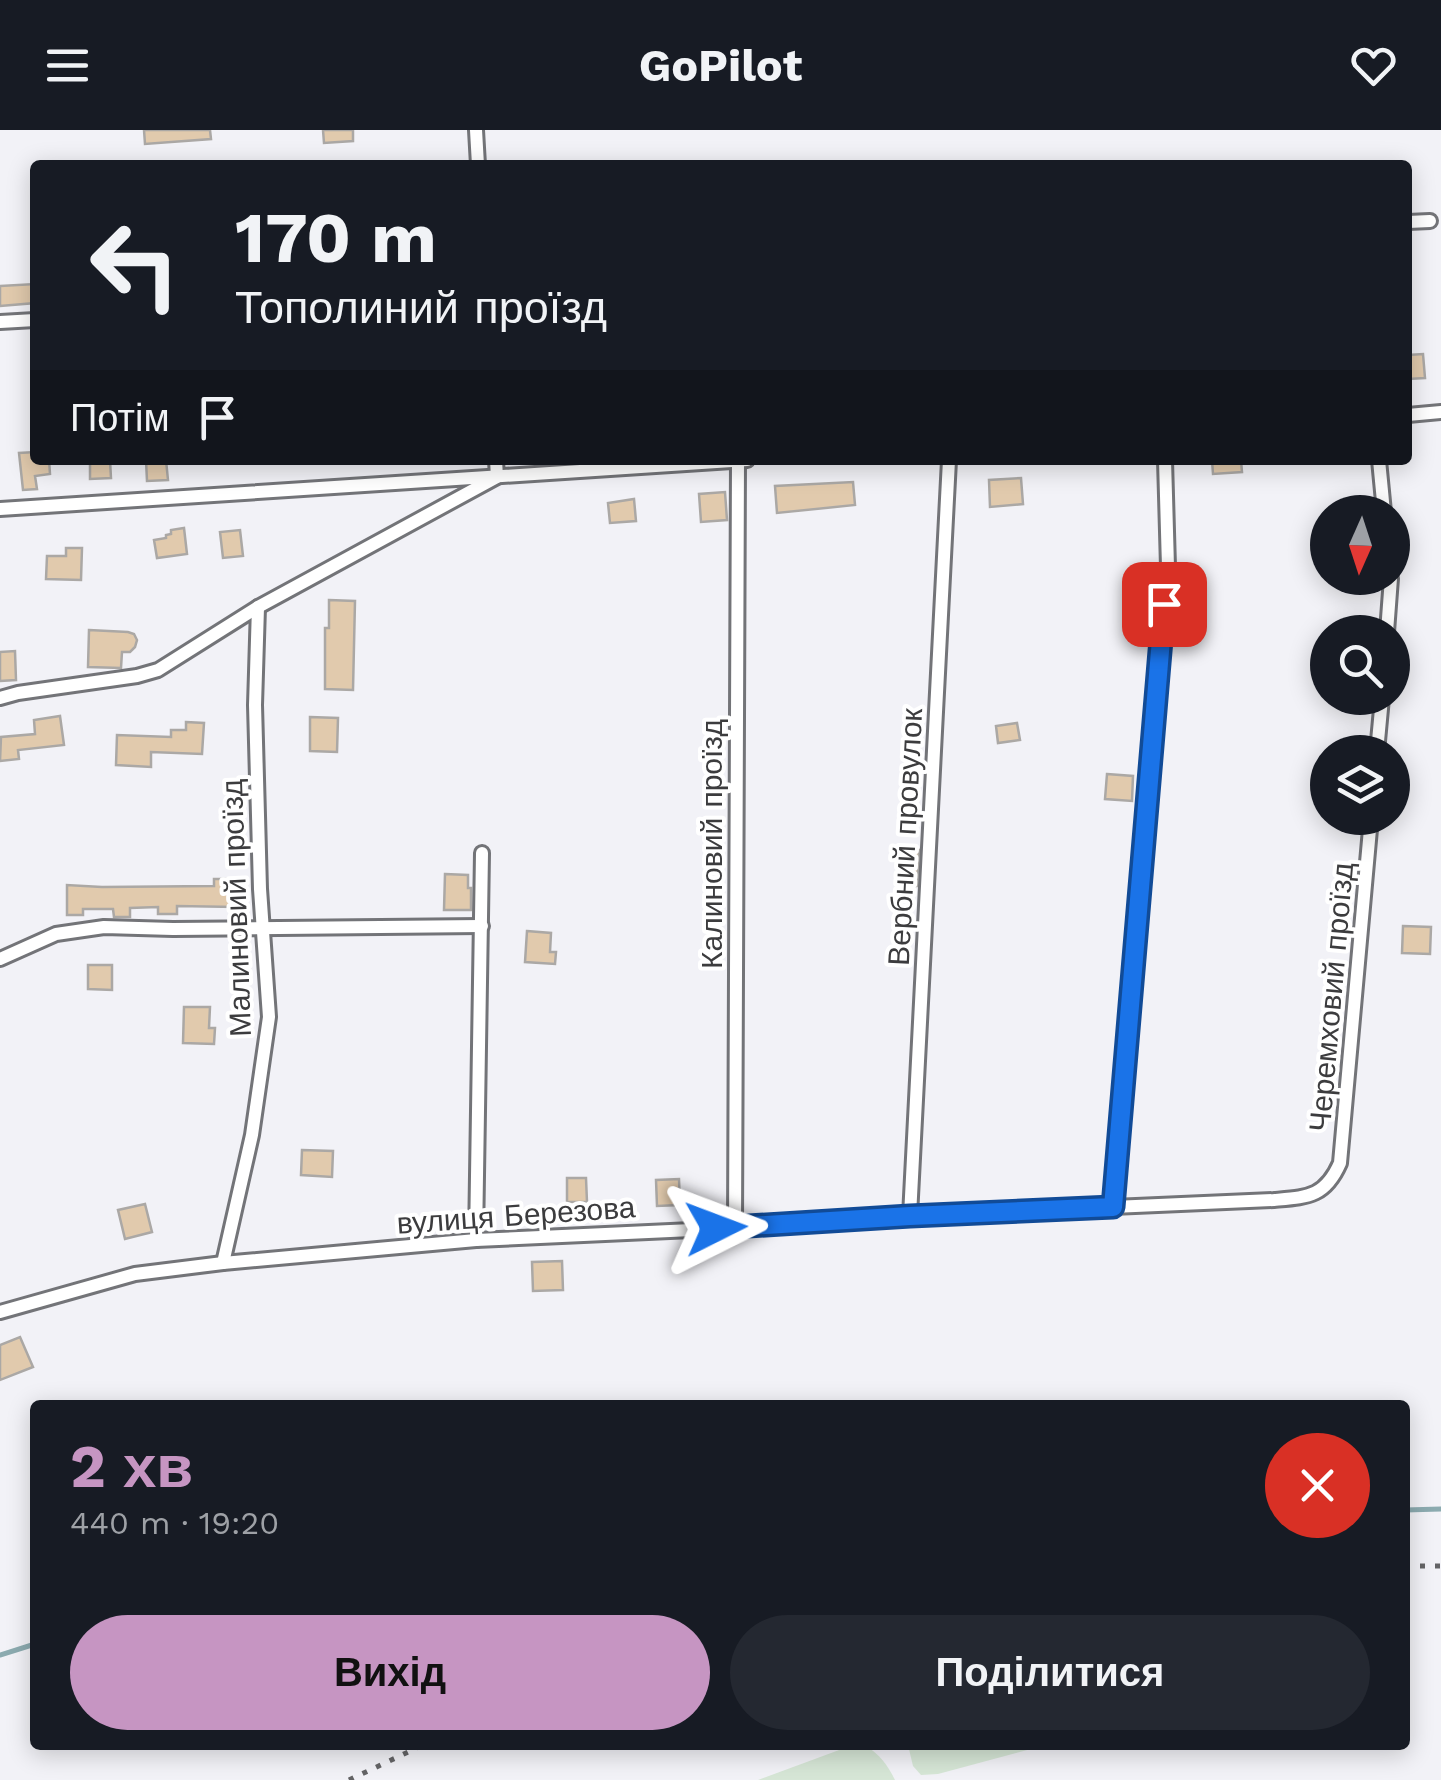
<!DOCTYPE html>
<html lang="uk">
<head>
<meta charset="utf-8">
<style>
	:root { --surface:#171b24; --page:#242831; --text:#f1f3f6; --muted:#9ea1a6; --accent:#c695c2 }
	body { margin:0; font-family:"Work Sans",sans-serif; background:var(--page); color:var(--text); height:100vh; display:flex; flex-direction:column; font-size:38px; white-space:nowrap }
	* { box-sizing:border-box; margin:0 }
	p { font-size:32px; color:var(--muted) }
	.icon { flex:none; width:55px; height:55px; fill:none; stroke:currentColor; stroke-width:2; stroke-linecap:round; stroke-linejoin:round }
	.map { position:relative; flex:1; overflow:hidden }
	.drawer { position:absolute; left:30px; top:1270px; width:1380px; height:350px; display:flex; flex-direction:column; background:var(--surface); border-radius:10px; box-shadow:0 5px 25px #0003 }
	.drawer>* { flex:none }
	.hud { position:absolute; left:30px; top:30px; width:1382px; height:305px; border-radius:10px; box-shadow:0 5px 25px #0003; background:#171b24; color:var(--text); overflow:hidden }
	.needle { width:65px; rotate:183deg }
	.controls { position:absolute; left:1310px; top:365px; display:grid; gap:20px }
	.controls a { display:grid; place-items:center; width:100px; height:100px; border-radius:50%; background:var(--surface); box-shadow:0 5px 25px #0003; font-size:50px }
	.pin { position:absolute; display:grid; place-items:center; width:85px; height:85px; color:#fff; margin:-42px; border-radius:20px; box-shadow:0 5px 15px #0006 }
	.me { position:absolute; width:110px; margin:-55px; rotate:87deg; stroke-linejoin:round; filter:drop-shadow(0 0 8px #0008) }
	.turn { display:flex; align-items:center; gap:35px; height:210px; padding:0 40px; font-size:45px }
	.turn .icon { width:130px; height:130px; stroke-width:2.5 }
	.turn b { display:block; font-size:70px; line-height:85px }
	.then { display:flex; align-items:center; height:95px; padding:0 40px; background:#0003; gap:20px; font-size:38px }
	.round { display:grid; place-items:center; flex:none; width:105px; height:105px; border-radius:52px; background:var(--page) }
	.head { display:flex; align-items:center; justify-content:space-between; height:170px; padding:0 40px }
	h1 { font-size:60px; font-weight:700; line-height:75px; color:var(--accent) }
	.primary-button { display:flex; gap:20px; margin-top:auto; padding:20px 40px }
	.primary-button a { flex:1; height:115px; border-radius:60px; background:var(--accent); color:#111; font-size:40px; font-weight:700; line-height:115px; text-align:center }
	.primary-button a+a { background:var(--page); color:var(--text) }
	header { display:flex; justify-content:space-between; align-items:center; height:130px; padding:0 40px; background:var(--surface); font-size:45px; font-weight:700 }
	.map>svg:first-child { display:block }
</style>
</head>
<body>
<header><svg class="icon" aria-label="menu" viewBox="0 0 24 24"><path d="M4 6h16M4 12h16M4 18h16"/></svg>GoPilot<svg class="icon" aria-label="heart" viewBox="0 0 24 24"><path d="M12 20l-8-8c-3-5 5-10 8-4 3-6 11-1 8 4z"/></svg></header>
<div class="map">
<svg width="1441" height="1650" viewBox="0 0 1441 1650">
	<rect width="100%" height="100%" fill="#f2f2f7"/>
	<!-- green -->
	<g fill="#d6e6d6">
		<path d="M865,1615C880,1625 887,1634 895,1650H758L850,1616Z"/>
		<path d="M908,1615H1046L938,1644L921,1645L913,1636Z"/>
	</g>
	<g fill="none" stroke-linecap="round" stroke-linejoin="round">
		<!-- stream -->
		<g stroke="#8cabb0" stroke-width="5">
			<path d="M1405,1380L1441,1379"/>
			<path d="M0,1525L35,1514"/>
		</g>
	</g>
	<!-- building -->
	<g fill="#e1caad" stroke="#aba8a5" stroke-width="2.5">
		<path d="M144,0H210L211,9L145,14Z"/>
		<path d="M323,0H353V11L324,13Z"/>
		<path d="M35,154V173L0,176V156Z"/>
		<path d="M1423,224L1425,248L1408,249V225Z"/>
		<path d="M35,322V330H49L50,344L35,346L37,359L23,360L19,323Z"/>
		<path d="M90,330H110L111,348L90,349Z"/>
		<path d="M146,330H166L168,350L147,351Z"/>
		<path d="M1212,330H1241L1242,342L1213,344Z"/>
		<path d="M1021,348L1023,374L990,377L989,350Z"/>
		<path d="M853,352L855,375L777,383L775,356Z"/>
		<path d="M725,362L727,390L701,392L699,364Z"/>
		<path d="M634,369L636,391L610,393L608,373Z"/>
		<path d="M184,398L187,424L157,428L154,410L166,408V405L171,404V400Z"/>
		<path d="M240,400L243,426L223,428L220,402Z"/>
		<path d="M66,418H82L81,450L46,449L47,426H66Z"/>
		<path d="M329,470L355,471L353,560L325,559V498H329Z"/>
		<path d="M89,500L128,502L134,504L137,510L135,517L130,522H122L121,538L88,537Z"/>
		<path d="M15,521L16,550L0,551V522Z"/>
		<path d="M60,586L64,615L18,620L19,629L0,631L1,607L35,604L34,590Z"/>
		<path d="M310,587L338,588L337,622L310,621Z"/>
		<path d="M186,592L204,593L202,624L151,622V637L116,635L117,605L171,607V600H186Z"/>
		<path d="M1017,593L1020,610L998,613L996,596Z"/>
		<path d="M1107,644L1133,646L1132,671L1105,669Z"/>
		<path d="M900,719L919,720L917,756L898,755Z"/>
		<path d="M445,744L468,745V758H471V780H444Z"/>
		<path d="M214,749H236V777L177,776V784H158V777L130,778V787H114L113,779H83V785H67V755L102,757L214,756Z"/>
		<path d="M1403,796L1431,797L1430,824L1402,823Z"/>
		<path d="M527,801L551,803L550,822H556L555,834L525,832Z"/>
		<path d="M88,835H112V860L88,859Z"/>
		<path d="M184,877H210L209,898H215L214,914L183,913Z"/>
		<path d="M302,1020L333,1021L332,1047L301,1045Z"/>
		<path d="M567,1048H586L587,1072H567Z"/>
		<path d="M679,1049L680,1075L657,1076L656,1050Z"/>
		<path d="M145,1074L152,1102L125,1109L118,1080Z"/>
		<path d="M562,1131L563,1160L533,1161L532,1132Z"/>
		<path d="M20,1207L33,1237L0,1250V1215Z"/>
	</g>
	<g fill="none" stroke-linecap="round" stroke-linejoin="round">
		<defs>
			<g id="minor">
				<path d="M476,0L478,35"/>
				<path d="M1408,92L1430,91"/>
				<path d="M0,192L35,190"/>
				<path d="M1408,285L1441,282"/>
				<path d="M1379,330L1384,382"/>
				<path d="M0,379L747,330"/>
				<path d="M1387,502L1391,448"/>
				<path d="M0,568L18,563L137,546L158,540L258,477L497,347L496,330"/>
				<path d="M1377,622L1382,568"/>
				<path d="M0,829L56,804L104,797L173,799L482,796"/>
				<path d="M1113,1077L1168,437L1165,330"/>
				<path d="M910,1086L949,330"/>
				<path d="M735,1098L738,331"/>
				<path d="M476,1110L482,723"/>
				<path d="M223,1133L252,1005L269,887L260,759L255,575L258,477"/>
				<path d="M0,1182L135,1144L223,1133L476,1110L735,1098L910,1086L1274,1070C1308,1067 1325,1067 1340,1033L1371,688"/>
			</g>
		</defs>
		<!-- minor casing -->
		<use href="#minor" stroke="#737478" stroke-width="18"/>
		<!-- minor -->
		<use href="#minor" stroke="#fff" stroke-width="12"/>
		<!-- rail -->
		<g stroke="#646466" stroke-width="5" stroke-dasharray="5 10" stroke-linecap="butt">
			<path d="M1405,1436H1441"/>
			<path d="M349,1650L423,1615"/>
		</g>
	</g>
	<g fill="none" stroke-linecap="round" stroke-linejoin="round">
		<defs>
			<path id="route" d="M716,1098L910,1086L1113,1077L1164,474"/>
		</defs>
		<!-- route casing -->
		<use href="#route" stroke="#114b97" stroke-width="25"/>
		<!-- route -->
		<use href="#route" stroke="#1a73e8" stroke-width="18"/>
	</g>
	<g text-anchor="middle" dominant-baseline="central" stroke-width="8" stroke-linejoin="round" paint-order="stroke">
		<!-- street labels -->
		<g font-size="30" fill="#3c3c3e" stroke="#fff">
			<text transform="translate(905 707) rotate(-87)">Вербний провулок</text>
			<text transform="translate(711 714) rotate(-90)">Калиновий проїзд</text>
			<text transform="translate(236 778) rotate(-92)">Малиновий проїзд</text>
			<text transform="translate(1331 867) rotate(-85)">Черемховий проїзд</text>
			<text transform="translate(516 1085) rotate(-4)">вулиця Березова</text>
		</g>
	</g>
</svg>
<div class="controls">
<a><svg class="needle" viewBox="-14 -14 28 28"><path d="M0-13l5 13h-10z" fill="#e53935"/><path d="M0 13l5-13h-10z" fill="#9ea1a6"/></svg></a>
<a><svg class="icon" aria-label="search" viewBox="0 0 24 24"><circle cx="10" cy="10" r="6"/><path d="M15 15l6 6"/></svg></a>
<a><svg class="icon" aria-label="layers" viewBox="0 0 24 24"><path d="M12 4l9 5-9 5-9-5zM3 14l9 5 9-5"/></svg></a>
</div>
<div class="pin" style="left:1164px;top:474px;background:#d93025"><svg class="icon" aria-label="arrive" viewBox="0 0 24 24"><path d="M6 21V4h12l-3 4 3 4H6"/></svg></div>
<svg class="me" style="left:716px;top:1098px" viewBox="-20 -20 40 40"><path d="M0-17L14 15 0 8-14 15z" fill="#1a73e8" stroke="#fff" stroke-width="4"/></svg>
<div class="hud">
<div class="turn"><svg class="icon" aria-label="left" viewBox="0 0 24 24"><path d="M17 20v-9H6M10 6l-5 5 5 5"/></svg><div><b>170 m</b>Тополиний проїзд</div></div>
<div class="then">Потім<svg class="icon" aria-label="arrive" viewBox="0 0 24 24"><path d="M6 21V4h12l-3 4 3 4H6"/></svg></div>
</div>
<section class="drawer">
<div class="head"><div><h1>2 хв</h1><p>440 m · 19:20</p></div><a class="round" style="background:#d93025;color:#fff"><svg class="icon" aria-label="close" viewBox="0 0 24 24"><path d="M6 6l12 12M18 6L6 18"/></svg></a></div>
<div class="primary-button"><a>Вихід</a><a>Поділитися</a></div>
</section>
</div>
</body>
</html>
